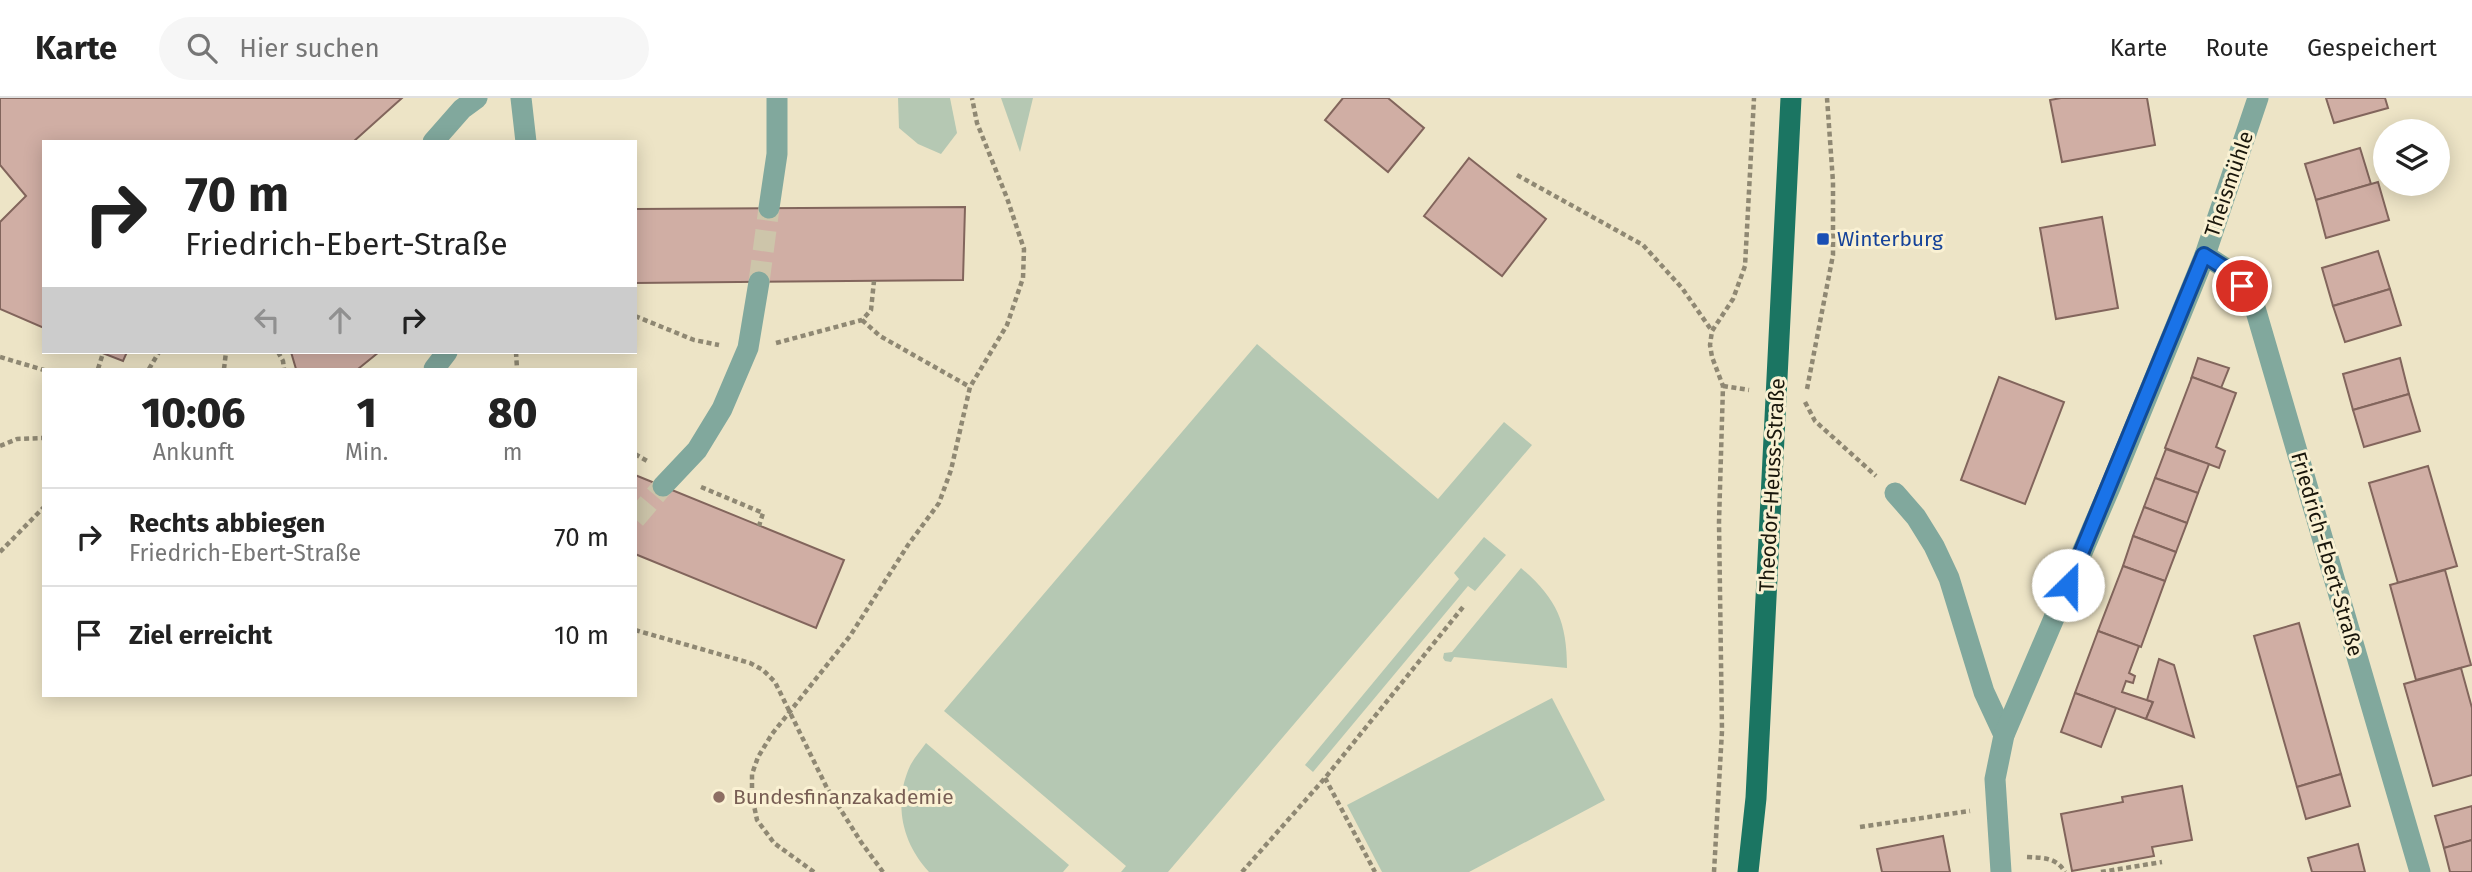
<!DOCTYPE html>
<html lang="de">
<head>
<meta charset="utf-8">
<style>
	:root { --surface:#fff; --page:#f6f6f6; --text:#222; --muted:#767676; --line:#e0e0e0 }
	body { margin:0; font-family:"Fira Sans",sans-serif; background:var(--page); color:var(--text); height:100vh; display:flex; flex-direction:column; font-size:26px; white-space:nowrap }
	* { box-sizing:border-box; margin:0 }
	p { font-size:23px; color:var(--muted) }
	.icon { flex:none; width:38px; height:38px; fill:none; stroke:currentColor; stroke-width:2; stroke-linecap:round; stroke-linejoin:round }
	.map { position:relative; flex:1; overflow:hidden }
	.sheet { position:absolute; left:42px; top:270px; width:595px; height:329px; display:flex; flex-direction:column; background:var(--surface); border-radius:0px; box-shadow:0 4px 18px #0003 }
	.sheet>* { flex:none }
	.top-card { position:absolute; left:42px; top:42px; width:595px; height:214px; border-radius:0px; box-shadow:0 4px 18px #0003; background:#fff; color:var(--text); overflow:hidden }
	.fabs { position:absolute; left:2373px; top:21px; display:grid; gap:14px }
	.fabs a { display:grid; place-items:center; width:77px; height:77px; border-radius:50%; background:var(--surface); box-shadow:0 4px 18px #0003; font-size:35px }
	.pin { position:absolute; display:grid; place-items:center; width:60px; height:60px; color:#fff; margin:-30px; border:4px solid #fff; border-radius:50%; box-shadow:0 2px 7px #0007 }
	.me { position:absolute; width:77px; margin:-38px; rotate:23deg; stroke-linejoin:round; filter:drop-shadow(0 0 5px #0008) }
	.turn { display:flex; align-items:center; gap:24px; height:147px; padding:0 28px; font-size:32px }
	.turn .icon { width:91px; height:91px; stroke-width:2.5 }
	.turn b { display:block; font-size:49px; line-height:60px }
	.lanes { display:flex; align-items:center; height:66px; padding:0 28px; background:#0003; justify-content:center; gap:35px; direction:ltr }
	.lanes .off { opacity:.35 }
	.eta { display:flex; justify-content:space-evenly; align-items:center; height:119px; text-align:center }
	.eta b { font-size:42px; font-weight:800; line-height:49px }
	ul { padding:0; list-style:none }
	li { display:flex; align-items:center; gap:21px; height:98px; padding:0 28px; border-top:2px solid var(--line) }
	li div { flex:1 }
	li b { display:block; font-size:26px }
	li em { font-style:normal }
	header { display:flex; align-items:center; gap:42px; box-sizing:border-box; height:98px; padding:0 35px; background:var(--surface); border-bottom:2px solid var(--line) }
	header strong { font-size:33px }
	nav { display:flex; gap:38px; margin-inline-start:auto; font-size:24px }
	.search { width:490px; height:63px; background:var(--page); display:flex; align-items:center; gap:18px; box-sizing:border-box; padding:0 24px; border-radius:38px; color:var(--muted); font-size:26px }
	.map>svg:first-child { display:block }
</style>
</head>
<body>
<header>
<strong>Karte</strong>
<div class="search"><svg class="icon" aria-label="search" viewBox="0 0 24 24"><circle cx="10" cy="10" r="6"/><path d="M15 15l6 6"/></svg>Hier suchen</div>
<nav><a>Karte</a><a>Route</a><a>Gespeichert</a></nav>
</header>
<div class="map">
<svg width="2472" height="774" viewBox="0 0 2472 774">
	<rect width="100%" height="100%" fill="#ede4c6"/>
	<!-- green -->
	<g fill="#b5c8b3">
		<path d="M898,0H950L957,35L941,56L918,46L899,30Z"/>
		<path d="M1001,0H1033L1020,54Z"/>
		<path d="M1257,246L1438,401L1504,324L1532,347L1168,774H1121L1126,768L944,613Z"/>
		<path d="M1484,439L1506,457L1475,493L1468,488L1313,674L1305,667L1459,481L1454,475Z"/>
		<path d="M1521,470C1556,500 1567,523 1567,570L1454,559L1451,564L1445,563L1443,560L1444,555L1452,554Z"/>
		<path d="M1552,600L1605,702L1469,774H1382L1347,707Z"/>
		<path d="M926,645L1069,767L1063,774H929C902,745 893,705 910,668C914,660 921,652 926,645Z"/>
	</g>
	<!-- building -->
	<g fill="#d0aea4" stroke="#82655c" stroke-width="2">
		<path d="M0,0H402L353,44H44V230L0,211V124L26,98L0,67Z"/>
		<path d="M1343,0H1388L1424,30L1388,74L1325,22Z"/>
		<path d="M2061,0H2147L2155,47L2062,64L2050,2Z"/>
		<path d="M2326,0H2385L2388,10L2334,25Z"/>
		<path d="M2360,50L2371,86L2316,102L2305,66Z"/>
		<path d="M1469,60L1546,121L1502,178L1424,118Z"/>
		<path d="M2378,84L2389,122L2326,140L2316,102Z"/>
		<path d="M965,109L963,182L635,185V111Z"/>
		<path d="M2102,119L2118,210L2056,221L2040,130Z"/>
		<path d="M2378,153L2390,191L2333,208L2322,170Z"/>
		<path d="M2390,191L2401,227L2345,244L2333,208Z"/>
		<path d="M100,254H127L123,263Z"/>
		<path d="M291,254H379L358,271H296Z"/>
		<path d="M2198,260L2229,270L2221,290L2192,279L2191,281Z"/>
		<path d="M2400,260L2409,296L2353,312L2343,276Z"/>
		<path d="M1999,279L2064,304L2025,406L1961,382Z"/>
		<path d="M2192,279L2236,295L2216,349L2225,353L2219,370L2165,350Z"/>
		<path d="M2409,296L2420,333L2364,349L2353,312Z"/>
		<path d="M2166,351L2209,366L2198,395L2155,380Z"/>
		<path d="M2428,368L2457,468L2398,485L2369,385Z"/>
		<path d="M635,377L844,462L816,530L635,456Z"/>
		<path d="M2155,380L2198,395L2187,425L2144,409Z"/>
		<path d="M2144,409L2187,425L2176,454L2133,438Z"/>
		<path d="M2133,438L2176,454L2165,483L2123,468Z"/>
		<path d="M2123,468L2165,483L2141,549L2098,533Z"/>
		<path d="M2445,472L2471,567L2416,582L2390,487Z"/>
		<path d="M2299,525L2341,676L2297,689L2254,538Z"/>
		<path d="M2098,533L2139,548L2129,575L2135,578L2133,585L2126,583L2122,594L2153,604L2146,621L2075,595Z"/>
		<path d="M2159,561L2174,567L2194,639L2146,621L2153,604L2147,602Z"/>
		<path d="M2461,570L2472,610V677L2433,688L2404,586Z"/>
		<path d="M2075,595L2116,610L2101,649L2061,634Z"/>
		<path d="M2341,676L2350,708L2306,721L2297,689Z"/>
		<path d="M2182,688L2192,742L2152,749L2154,758L2072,773L2061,716L2123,704L2122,699Z"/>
		<path d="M2472,708V742L2444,750L2435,718Z"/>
		<path d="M1943,738L1950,774H1882L1877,751Z"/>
		<path d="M2472,742V774H2450L2444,750Z"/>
		<path d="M2358,746L2365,774H2312L2308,760Z"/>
	</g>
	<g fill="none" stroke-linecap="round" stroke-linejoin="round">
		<!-- minor-tunnel -->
		<g stroke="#cdc5aa" stroke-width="21" stroke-dasharray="21 10" stroke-linecap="butt">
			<path d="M759,184L769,110"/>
			<path d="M635,421L663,388"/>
		</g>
		<!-- path -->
		<g stroke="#8f8873" stroke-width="4.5" stroke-dasharray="5 3.5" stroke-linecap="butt">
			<path d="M1517,77L1643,147L1682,190L1712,233"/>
			<path d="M635,218L694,242L719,247"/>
			<path d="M862,222L880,238L970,289"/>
			<path d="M776,245L862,222L871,212L874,183"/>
			<path d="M278,254L283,263L284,271"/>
			<path d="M516,254L517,271"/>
			<path d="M0,259L44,272"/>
			<path d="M98,271L103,255"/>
			<path d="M149,271L159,254"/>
			<path d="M224,271L226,254"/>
			<path d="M1723,288L1749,292"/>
			<path d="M1807,291L1833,157V84L1827,0"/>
			<path d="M1805,304L1815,323L1876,378"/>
			<path d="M0,348L17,341L44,340"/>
			<path d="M635,356L649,364"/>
			<path d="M701,389L763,415L759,428"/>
			<path d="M0,454L44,409"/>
			<path d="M635,532L750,565L763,572L775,584L827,690L861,744L883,774"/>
			<path d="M1325,680L1375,774"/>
			<path d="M1860,729L1970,713"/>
			<path d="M2027,759C2043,760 2056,759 2065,774"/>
			<path d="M814,774L774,745L757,722L752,698V676L758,659L772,636L850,538L908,447L939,405L951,372L970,289L1007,227L1023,180L1024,151L1007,100L977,25L972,0"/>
			<path d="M1242,774L1325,680L1463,509"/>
			<path d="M1714,774L1722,633L1719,424L1723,288L1712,259L1710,247L1712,233L1733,201L1745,168L1754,0"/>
			<path d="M2101,774L2162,764"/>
		</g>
		<!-- minor -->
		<g stroke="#81a89d" stroke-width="21">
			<path d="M521,0L526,44"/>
			<path d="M433,44L462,11L477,0"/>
			<path d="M769,110L777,56V0"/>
			<path d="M2205,157L2231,174L2253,203L2420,774"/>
			<path d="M434,271L447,254"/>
			<path d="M663,388L697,352L722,311L748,250L759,184"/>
			<path d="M1895,395L1916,419L1934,448L1949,480L1984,594L2004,637"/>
			<path d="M2001,774L1995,681L2004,637L2111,387L2205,157L2258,0"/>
		</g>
		<!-- major -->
		<path stroke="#1b7562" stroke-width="21" d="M1748,774L1756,700L1791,0"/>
	</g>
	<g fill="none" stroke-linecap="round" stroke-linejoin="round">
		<defs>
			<path id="route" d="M2068,487L2204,157L2231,174L2242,188"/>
		</defs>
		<!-- route casing -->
		<use href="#route" stroke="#114b97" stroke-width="18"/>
		<!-- route -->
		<use href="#route" stroke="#1a73e8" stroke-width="12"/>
	</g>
	<!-- markers -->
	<rect fill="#1a4fb4" stroke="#faf1d3" stroke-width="2.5" x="1816" y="134" width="14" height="14" rx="3.5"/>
	<circle fill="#8d6e63" stroke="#faf1d3" stroke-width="2.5" cx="719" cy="699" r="7"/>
	<g text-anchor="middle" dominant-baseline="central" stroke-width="6" stroke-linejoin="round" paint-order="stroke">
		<!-- street labels -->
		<g font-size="21" fill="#19160b" stroke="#faf1d3">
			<text transform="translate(2229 86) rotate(-71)">Theismühle</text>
			<text transform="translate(1772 387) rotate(-87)">Theodor-Heuss-Straße</text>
			<text transform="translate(2327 456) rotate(74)">Friedrich-Ebert-Straße</text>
		</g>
		<!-- transit labels -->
		<g font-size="21" fill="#164399" stroke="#faf1d3" text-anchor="start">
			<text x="1837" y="141">Winterburg</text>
		</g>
		<!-- education labels -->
		<g font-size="21" fill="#785e54" stroke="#faf1d3" text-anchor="start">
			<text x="733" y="699">Bundesfinanzakademie</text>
		</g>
	</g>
</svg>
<div class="fabs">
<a><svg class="icon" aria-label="layers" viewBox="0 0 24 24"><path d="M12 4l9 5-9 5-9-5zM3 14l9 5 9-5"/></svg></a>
</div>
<div class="pin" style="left:2242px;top:188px;background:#d93025"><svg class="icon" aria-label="arrive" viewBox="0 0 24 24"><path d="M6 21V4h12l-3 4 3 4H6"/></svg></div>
<svg class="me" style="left:2068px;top:487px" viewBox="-20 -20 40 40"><circle r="19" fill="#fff"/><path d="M0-13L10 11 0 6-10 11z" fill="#1a73e8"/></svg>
<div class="top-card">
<div class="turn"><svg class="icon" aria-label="right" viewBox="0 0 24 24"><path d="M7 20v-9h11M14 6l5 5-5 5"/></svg><div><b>70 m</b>Friedrich-Ebert-Straße</div></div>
<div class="lanes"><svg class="icon off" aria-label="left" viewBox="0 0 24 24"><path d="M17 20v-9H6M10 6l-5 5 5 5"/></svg><svg class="icon off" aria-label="ahead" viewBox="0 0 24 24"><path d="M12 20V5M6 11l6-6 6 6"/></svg><svg class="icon" aria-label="right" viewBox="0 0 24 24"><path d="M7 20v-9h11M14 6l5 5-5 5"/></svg></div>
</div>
<section class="sheet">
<div class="eta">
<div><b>10:06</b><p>Ankunft</p></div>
<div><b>1</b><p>Min.</p></div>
<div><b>80</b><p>m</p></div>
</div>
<ul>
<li><svg class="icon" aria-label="right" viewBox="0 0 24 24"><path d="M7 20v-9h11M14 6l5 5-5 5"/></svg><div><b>Rechts abbiegen</b><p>Friedrich-Ebert-Straße</p></div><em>70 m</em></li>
<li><svg class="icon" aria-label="arrive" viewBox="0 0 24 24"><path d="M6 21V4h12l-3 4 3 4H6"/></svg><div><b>Ziel erreicht</b></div><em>10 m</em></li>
</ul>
</section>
</div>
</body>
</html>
